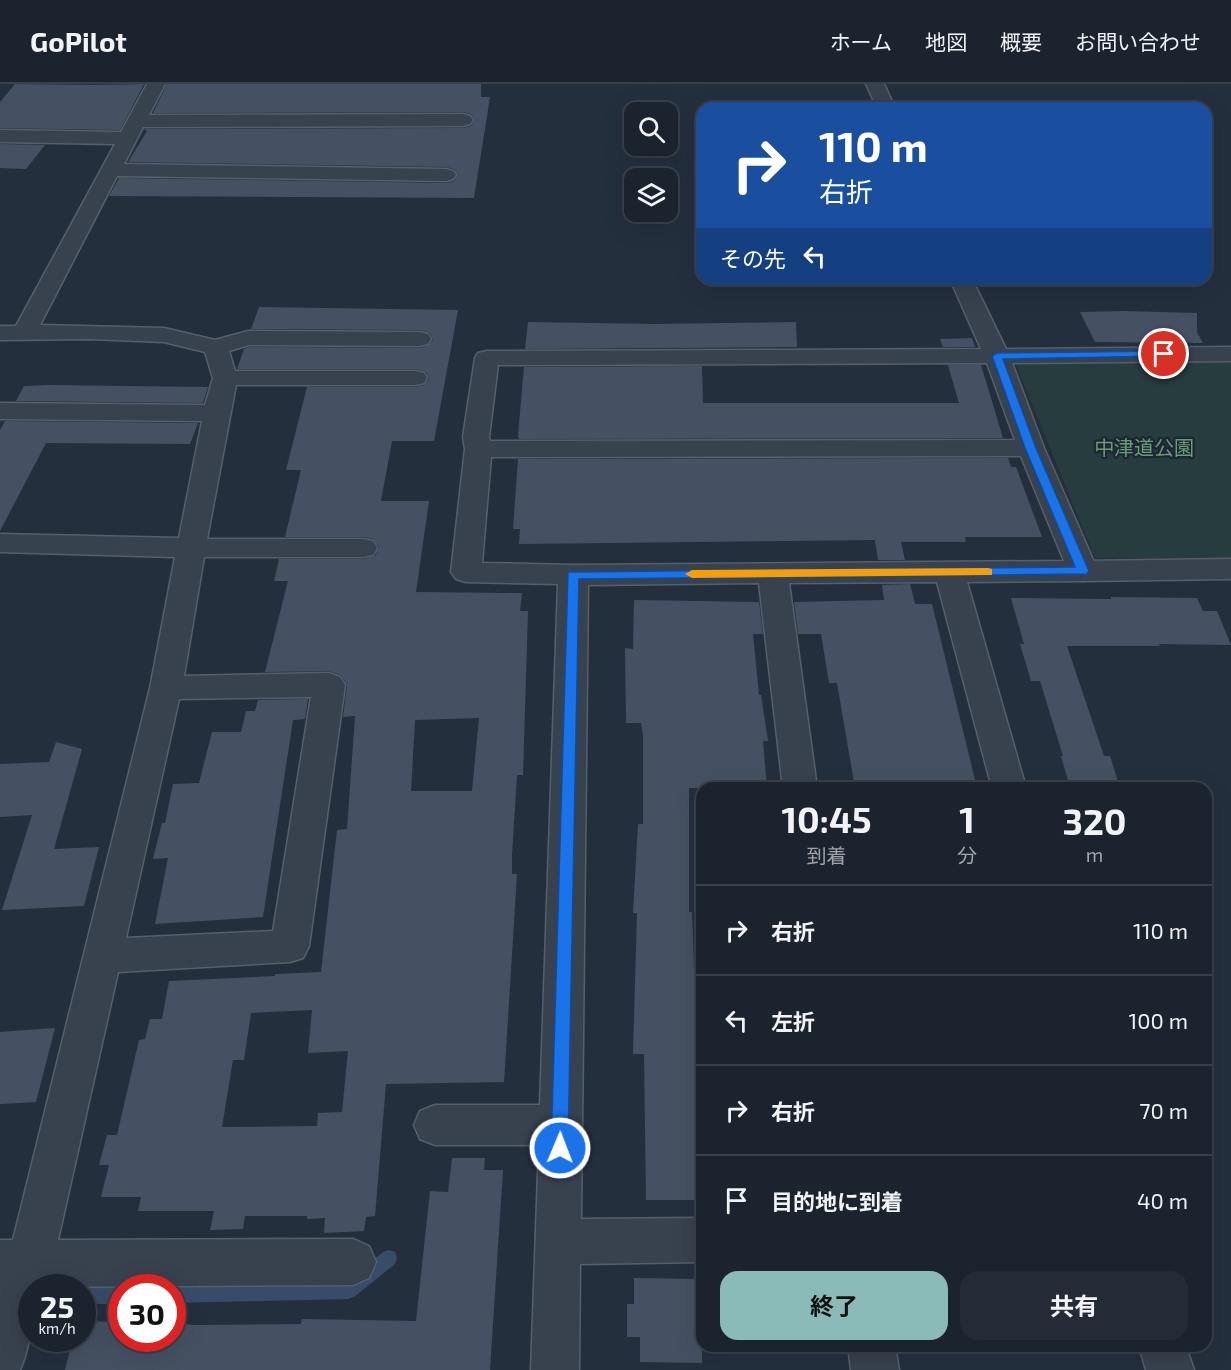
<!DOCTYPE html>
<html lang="ja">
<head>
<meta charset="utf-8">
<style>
	:root { --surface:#1b232e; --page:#242b36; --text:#f1f3f6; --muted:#a0a4aa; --line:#39404a; --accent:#8bbbb9 }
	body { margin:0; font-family:"Exo 2","Noto Sans JP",sans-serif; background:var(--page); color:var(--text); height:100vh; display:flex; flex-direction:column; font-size:22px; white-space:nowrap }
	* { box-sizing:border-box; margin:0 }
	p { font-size:20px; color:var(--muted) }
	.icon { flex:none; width:33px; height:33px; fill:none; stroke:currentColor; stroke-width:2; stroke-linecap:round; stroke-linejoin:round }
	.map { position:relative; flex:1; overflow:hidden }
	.details { position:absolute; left:696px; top:698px; width:516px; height:570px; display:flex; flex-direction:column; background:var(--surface); border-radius:18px; box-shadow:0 6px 24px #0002,0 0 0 2px var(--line) }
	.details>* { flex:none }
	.hud { position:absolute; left:696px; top:18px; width:516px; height:183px; border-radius:18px; box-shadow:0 6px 24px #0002,0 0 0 2px var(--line); background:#1a4fa0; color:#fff; overflow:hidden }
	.fabs { position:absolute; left:624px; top:18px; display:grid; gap:12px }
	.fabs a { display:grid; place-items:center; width:54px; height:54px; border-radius:12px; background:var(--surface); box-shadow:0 6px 24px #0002,0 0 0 2px var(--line); font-size:30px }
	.speed { position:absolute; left:18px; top:1190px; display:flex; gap:12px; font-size:30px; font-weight:700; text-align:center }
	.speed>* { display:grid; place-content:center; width:78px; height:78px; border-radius:50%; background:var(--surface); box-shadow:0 6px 24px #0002,0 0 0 2px var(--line); line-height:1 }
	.speed small { font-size:15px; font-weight:400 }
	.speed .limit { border:9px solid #d22; background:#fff; color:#111 }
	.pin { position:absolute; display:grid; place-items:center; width:51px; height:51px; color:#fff; margin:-26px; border:3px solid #fff; border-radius:50%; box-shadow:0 2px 6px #0007 }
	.me { position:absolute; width:66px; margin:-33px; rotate:1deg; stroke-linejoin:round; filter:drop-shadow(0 0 4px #0008) }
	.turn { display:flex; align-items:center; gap:21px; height:126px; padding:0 24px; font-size:27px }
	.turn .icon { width:78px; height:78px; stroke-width:2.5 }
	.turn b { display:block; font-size:42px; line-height:51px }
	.then { display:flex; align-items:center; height:57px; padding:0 24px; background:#0003; gap:12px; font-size:22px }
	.eta { display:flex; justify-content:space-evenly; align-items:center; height:102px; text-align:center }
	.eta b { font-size:36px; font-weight:700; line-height:42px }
	.action { display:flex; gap:12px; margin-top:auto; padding:12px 24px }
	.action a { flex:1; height:69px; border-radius:18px; background:var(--accent); color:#111; font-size:24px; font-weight:700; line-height:69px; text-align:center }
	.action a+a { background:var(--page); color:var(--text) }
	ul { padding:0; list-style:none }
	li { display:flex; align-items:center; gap:18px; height:90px; padding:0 24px; border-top:2px solid var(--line) }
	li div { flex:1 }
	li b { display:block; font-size:22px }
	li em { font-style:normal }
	header { display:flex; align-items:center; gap:36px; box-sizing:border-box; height:84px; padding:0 30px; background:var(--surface); border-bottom:2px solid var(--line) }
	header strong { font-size:28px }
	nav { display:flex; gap:33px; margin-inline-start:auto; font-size:21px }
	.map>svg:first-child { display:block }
</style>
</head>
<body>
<header>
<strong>GoPilot</strong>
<nav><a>ホーム</a><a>地図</a><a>概要</a><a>お問い合わせ</a></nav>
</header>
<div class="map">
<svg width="1231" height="1286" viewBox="0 0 1231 1286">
	<rect width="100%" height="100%" fill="#242f3e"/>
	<!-- green -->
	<path fill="#263c3f" d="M1231,275V474H1095L1014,276Z"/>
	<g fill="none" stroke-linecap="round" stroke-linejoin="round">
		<!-- stream -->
		<g fill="#394c67" fill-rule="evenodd">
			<path d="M389,1166L395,1168L397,1174L395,1180L354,1213L348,1215L172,1219V1203L345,1199L383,1168Z"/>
			<rect x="82" y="1204" width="40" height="16"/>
		</g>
	</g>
	<!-- building -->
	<g fill="#455162" fill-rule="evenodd">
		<path d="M15,0L94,1L144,0L120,46L0,44V18Z"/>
		<path d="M167,0H481V13H490L474,114L109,112L119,94L446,99L454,97L458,91L454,85L446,83L128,78L147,47L144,45L463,44L471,42L475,36L471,30L463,28L153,29Z"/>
		<path d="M0,60L45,61L26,85L0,84Z"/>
		<path d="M259,223L458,226L434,357H392L381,417H429L416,508L522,509L520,527H528L523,691H517L512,771V790H517L504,998L386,1000L375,1132L366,1133L364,1147L324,1149L325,1134L307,1135V1132H245L243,1145L210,1146L214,1127H138L141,1113H101L109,1081H99L107,1051H117L139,956L145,955L150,935H162L169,897L275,892V890L321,888L337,746L347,745L355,632L343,633L347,601L341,591L329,587L265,588L288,497H274L279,475H363L375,472L379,463L373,455L363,453H285L301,386H286L307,303H415L424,301L429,295L426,288L415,285H237L244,265L249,263L419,264L428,262L433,256L430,249L419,246L251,245ZM479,634L472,707H411L415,636ZM312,926L308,969L348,967L342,1028L318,1029L317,1042L222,1043L233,976H244L251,929Z"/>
		<path d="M1123,227L1197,229V248L1203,259L1095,258L1080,228Z"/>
		<path d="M528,238L655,240L796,238L797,263L525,265Z"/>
		<path d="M972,254L975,263H943L940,255Z"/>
		<path d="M948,281H981L1003,354L519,355L518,351L524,283L702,282L703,319H959Z"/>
		<path d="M50,301L208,303L203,319L16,317L24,302Z"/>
		<path d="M5,337L198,339L190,360L46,359L0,447V346Z"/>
		<path d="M1008,374L1011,383H1016L1042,453H965L966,458H901L905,476H878L875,456L519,460L520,445H513L518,375Z"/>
		<path d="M910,500L915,520H932L977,704H855L837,599H829L821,550H798L794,518L884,516L882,501Z"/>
		<path d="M1111,513L1197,514L1203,527H1217L1231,561L1159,560L1160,562H1067L1104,672H1110L1120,704H1070L1061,672H1063L1040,597H1031L1020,560H1024L1011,514L1111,515Z"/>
		<path d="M634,516L759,518L763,550H753L759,611H761L768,657H763L767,704H689V828H692L697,959H702V1116H646L644,970H633L637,829H633L638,740H643V652L641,639H626L625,564L633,565Z"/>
		<path d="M308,615L305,635L293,636L263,833L155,840L168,774L153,775L162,739H165L173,700L199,699L212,648H241L246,627H255L258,616Z"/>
		<path d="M56,658L82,665L54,765L99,763L84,822L2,826L32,731L0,733V680L49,678Z"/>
		<path d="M55,944L36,1018L0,1020V948Z"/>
		<path d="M452,1074H485L484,1086H503L490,1286H65L73,1254H82V1237L122,1238V1254H172V1239L195,1241L301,1240L302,1235L416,1237L430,1107L448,1108Z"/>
		<path d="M634,1194L702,1195V1279L640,1278V1253H627V1220H634Z"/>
	</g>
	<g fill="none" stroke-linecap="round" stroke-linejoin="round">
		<defs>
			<g id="minor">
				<path d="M147,0H165L149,31L463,30L470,32L473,36L470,40L463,42L143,43L124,80L446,85L453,87L456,91L453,95L446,97L117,92L40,241L164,244L215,256L248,247L419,248L428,250L431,255L428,260L419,262L249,261L229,267L235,287H415L424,289L427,294L424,299L415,301H236L207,455H363L373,457L377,464L373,471L363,473H204L184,592L329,589L340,593L345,601L309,862L303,874L290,878L118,888L58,1156L353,1155L369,1162L376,1178L369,1194L353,1201L32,1203C32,1233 32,1258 20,1286H0V1156H13L150,604L175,473L0,468V450L179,454L202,337L0,335V319L205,321L213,294L205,268L164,258L90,255L0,256V242H16L115,60L0,58V46L121,48ZM311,613L273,847L126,854L179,615Z"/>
				<path d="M866,0H884L895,24H877Z"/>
				<path d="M950,195H972L1006,265L1231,263V277L1012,279L1044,364L1098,487L1093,494L1083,497L967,498L1026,704H992L937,498L789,499L817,704H783L759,499L588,501L581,1135L702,1134V1178L580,1180L579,1286H531L539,1061H435L420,1055L414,1041L420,1027L435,1021H540L558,500L466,498L456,495L451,488L465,365L463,353L475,274L478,269L487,267L981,265ZM987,279L1015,356L490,357L489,353L498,281ZM1021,372L1064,477L573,481L482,479L491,373Z"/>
				<path d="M848,1262H895L899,1286H851Z"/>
				<path d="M1139,1262H1186L1194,1286H1146Z"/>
			</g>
			<path id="tertiary" d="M1231,475V495L1083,497L1073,494L1068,487L1073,480L1083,477Z"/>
		</defs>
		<!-- minor casing -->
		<use href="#minor" stroke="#565f6c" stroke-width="3"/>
		<!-- tertiary casing -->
		<use href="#tertiary" stroke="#565f6c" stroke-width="3"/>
		<!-- minor -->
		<use href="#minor" fill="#38414e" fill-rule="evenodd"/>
		<!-- tertiary -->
		<use href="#tertiary" fill="#38414e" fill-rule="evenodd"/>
	</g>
	<!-- route -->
	<path fill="#1a73e8" stroke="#114b97" stroke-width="1.5" d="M1164,267L1168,268V272L1003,275L1036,364L1089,487L1087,490L579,495L568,1064L566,1070L560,1073L553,1070L551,1064L568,488L1075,483L1025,364L992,272L997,269Z"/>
	<!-- slow -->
	<path fill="#f59e0b" d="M988,484L992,485V491L692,494L685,490L692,486Z"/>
	<g text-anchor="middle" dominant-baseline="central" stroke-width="4.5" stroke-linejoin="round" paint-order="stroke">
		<!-- park labels -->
		<g font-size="20" fill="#6b9a76" stroke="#1d2633">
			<text x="1144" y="363">中津道公園</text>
		</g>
	</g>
</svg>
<div class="fabs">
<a><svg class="icon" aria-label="search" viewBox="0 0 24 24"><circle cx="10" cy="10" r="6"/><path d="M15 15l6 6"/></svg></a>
<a><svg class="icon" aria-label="layers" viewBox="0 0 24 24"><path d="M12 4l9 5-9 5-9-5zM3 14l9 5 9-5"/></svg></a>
</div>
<div class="speed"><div>25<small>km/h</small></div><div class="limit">30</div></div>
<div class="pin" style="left:1164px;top:270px;background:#d93025"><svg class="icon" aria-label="arrive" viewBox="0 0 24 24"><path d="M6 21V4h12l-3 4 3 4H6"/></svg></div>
<svg class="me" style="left:560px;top:1064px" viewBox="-20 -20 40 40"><circle r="17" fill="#1a73e8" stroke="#fff" stroke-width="3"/><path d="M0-11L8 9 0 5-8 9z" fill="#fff"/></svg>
<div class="hud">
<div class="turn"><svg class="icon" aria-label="right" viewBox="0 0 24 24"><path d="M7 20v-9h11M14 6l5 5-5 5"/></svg><div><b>110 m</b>右折</div></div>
<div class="then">その先<svg class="icon" aria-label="left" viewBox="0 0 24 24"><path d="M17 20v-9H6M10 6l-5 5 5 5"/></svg></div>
</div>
<section class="details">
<div class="eta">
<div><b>10:45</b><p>到着</p></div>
<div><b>1</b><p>分</p></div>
<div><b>320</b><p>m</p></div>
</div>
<ul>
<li><svg class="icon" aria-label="right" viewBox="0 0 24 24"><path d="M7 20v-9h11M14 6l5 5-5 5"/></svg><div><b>右折</b></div><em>110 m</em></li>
<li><svg class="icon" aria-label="left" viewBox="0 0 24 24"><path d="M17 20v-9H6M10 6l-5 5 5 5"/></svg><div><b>左折</b></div><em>100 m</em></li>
<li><svg class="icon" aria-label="right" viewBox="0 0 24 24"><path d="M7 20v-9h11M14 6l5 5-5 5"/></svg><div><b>右折</b></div><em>70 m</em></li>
<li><svg class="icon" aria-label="arrive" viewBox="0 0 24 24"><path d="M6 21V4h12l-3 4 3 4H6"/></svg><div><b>目的地に到着</b></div><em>40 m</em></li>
</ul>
<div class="action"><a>終了</a><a>共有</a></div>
</section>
</div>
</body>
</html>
